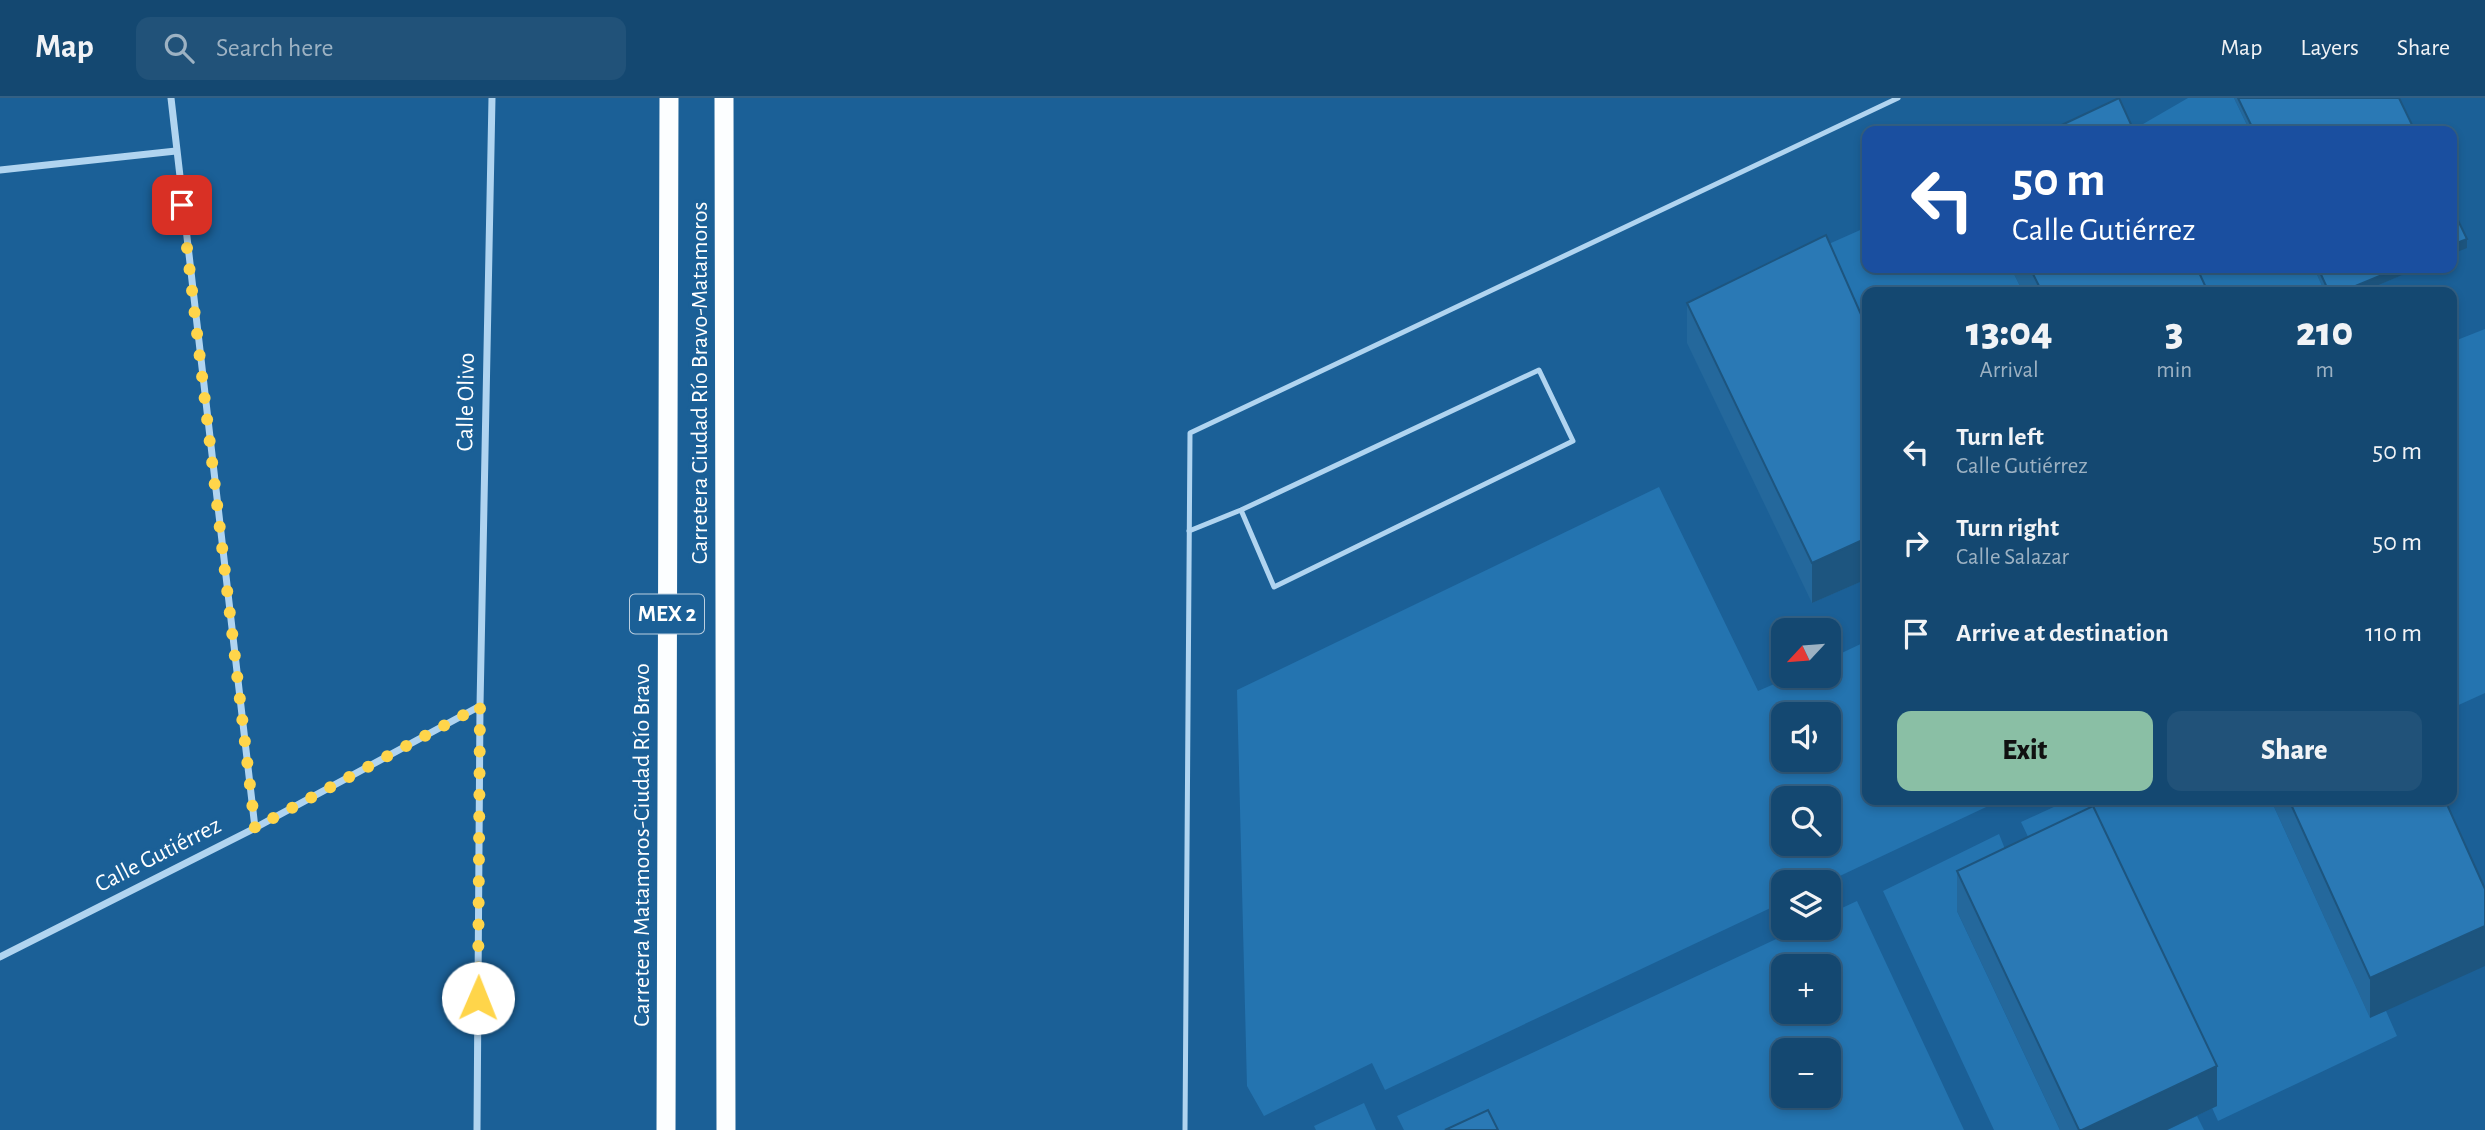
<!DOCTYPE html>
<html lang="en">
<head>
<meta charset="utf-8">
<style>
	:root { --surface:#144871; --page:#215279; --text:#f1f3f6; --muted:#9db2c3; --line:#336084; --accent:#8abfa5 }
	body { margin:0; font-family:"Alegreya Sans",sans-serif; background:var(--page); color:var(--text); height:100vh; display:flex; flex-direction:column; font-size:26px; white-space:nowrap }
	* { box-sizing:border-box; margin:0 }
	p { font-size:23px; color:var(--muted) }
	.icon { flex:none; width:38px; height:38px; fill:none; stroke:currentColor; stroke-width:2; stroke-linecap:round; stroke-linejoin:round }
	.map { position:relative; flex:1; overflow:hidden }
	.sheet { position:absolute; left:1862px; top:189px; width:595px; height:518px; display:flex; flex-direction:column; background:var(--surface); border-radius:14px; box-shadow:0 4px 10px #0003,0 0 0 2px var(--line) }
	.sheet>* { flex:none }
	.banner { position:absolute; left:1862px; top:28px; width:595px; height:147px; border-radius:14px; box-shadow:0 4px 10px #0003,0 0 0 2px var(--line); background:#1a4fa0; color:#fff; overflow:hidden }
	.needle { width:46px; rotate:244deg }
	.tools { position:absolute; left:1771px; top:520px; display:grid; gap:14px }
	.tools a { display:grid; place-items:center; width:70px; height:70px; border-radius:14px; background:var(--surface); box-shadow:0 4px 10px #0003,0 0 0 2px var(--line); font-size:35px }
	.pin { position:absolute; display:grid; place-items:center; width:60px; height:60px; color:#fff; margin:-30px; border-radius:14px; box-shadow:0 4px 10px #0006 }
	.me { position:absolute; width:77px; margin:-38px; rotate:1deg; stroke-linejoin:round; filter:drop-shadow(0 0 5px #0008) }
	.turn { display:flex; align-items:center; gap:24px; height:147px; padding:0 35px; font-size:32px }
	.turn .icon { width:91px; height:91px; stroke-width:2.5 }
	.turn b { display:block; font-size:49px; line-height:60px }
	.eta { display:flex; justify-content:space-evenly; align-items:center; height:119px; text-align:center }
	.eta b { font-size:42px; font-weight:800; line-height:49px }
	.button { display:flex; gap:14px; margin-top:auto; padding:14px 35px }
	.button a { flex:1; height:80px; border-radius:14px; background:var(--accent); color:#111; font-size:28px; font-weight:800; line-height:80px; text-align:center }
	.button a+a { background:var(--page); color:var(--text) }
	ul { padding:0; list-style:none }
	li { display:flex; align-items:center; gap:21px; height:91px; padding:0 35px }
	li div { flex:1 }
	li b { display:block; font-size:26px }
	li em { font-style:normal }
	header { display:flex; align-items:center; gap:42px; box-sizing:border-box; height:98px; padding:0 35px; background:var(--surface); border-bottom:2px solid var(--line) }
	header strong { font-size:33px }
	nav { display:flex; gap:38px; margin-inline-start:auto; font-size:24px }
	.search { width:490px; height:63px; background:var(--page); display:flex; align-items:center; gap:18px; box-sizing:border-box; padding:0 24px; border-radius:14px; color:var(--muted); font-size:26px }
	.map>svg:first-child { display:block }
</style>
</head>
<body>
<header>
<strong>Map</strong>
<div class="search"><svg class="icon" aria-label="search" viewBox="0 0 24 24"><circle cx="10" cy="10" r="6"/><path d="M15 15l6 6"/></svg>Search here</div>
<nav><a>Map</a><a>Layers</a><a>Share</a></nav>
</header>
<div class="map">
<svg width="2485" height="1032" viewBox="0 0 2485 1032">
	<rect width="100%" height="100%" fill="#1b6097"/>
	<!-- green -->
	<g fill="#2474b0" fill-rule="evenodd">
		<path d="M2188,0H2234L2250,33H2131Z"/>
		<path d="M1867,129V170H2011L2023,194H1867V271L1813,153Z"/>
		<path d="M2178,170H2314L2325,194H2190Z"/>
		<path d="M2485,231V595L2452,610V244Z"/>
		<path d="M1659,389L1758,593L1793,578H1829V561L1867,543V702H2001L1827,784H1783V804L1385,992L1372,965L1264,1018L1247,988L1237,592ZM1783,616H1829V662H1783ZM1783,700H1829V746H1783Z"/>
		<path d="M2069,702H2271L2370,919L2386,913L2397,938L2218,1023L2094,749L2044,772L2021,724Z"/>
		<path d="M1999,736L2018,784L1957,813L2060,1032H1994L1883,793Z"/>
		<path d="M1857,803L1964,1032H1404L1397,1018L1800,830H1829V816ZM1783,868H1829V914H1783ZM1783,952H1829V998H1783Z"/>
		<path d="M1364,1005L1376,1032H1316L1314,1028Z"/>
		<path d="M2197,1018L2204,1032H2167Z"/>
	</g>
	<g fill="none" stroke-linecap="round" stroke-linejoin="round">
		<!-- service -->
		<g stroke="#b0d4f0" stroke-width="5">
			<path d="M1189,433L1241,412L1539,272L1573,343L1274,489L1241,412"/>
			<path d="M1185,1032L1190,335L1898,0"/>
		</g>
		<!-- minor -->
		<g stroke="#b0d4f0" stroke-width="7">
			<path d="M171,0L255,730"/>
			<path d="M0,72L176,53"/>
			<path d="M0,859L255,730L480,608"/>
			<path d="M477,1032L480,608L492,0"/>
		</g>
		<!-- trunk -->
		<g stroke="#fcfeff" stroke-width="19">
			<path d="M724,0L726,1032"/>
			<path d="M666,1032L669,0"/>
		</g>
	</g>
	<!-- wall -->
	<g fill="#24689c">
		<path d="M2234,0H2399L2415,33H2250Z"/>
		<path d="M2011,170H2197L2208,194H2023Z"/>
		<path d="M2314,170H2419L2362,194H2325Z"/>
		<path d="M1687,205L1867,230V481L1812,505L1687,245Z"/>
		<path d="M2271,702H2445L2370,920Z"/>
		<path d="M1957,773L2217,1008L2167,1032H2060L1957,813Z"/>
	</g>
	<!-- shaded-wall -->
	<g fill="#1d557f">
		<path d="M2467,141V150L2452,156V147Z"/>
		<path d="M2399,170H2419L2362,194H2341Z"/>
		<path d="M1867,440V481L1812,505V465Z"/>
		<path d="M2485,828V868L2370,920V880Z"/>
		<path d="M2217,968V1008L2167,1032H2082Z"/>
	</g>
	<!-- building -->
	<g fill="#2a79b5" stroke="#1d557f" stroke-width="2">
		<path d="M2119,0L2134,33H2049Z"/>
		<path d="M2238,0H2399L2415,33H2254Z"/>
		<path d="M2452,110L2467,141L2452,147Z"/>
		<path d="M1826,137L1867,230V440L1812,465L1687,205Z"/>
		<path d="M2030,170H2197L2208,194H2042Z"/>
		<path d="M2318,170H2399L2341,194H2329Z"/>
		<path d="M2289,702H2445L2485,791V828L2370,880Z"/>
		<path d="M2093,708L2217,968L2082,1032H2079L1957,773Z"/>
		<path d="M1488,1012L1498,1032H1445Z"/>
	</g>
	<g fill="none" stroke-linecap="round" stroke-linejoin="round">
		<!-- route -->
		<path stroke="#ffd54a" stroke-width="12" stroke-dasharray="0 21.6" d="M182,107L255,730L480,608L478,900"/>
	</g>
	<g text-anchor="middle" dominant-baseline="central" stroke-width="7" stroke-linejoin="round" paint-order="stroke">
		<!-- shield labels -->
		<rect fill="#1b6097" stroke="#bbcfe0" stroke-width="2" x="630" y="496.5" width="74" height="39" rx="5"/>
		<g font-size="23" font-weight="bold" fill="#fff">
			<text x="667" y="516">MEX 2</text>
		</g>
		<!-- street labels -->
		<g font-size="24" fill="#fff" stroke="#1b6097">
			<text transform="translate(700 285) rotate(-90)">Carretera Ciudad Río Bravo-Matamoros</text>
			<text transform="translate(466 304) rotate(-89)">Calle Olivo</text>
			<text transform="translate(642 747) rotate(-90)">Carretera Matamoros-Ciudad Río Bravo</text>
			<text transform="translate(158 757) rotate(-27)">Calle Gutiérrez</text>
		</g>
	</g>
</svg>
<div class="tools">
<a><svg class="needle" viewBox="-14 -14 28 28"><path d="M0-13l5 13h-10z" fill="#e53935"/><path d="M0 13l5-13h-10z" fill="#9db2c3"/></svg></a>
<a><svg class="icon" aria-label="sound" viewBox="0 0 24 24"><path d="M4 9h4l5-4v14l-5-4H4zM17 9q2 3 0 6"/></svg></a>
<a><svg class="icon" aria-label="search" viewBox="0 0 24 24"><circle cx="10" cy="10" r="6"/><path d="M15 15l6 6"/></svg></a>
<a><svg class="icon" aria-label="layers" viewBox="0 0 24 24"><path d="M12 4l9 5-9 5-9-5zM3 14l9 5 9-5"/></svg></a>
<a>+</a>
<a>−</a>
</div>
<div class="pin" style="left:182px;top:107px;background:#d93025"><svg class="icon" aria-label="arrive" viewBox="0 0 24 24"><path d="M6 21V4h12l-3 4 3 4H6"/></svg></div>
<svg class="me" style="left:478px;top:900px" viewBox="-20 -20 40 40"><circle r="19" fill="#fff"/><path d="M0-13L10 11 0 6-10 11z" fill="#ffd54a"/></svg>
<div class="banner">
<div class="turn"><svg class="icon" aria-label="left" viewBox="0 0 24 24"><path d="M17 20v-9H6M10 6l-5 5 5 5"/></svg><div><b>50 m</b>Calle Gutiérrez</div></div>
</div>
<section class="sheet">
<div class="eta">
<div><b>13:04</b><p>Arrival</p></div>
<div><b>3</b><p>min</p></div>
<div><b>210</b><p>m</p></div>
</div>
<ul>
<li><svg class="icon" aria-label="left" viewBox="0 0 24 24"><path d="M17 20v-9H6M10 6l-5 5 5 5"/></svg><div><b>Turn left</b><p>Calle Gutiérrez</p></div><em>50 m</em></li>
<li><svg class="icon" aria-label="right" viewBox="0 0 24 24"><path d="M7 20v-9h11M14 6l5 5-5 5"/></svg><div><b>Turn right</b><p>Calle Salazar</p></div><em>50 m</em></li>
<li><svg class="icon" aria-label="arrive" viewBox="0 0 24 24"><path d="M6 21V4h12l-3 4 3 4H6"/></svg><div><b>Arrive at destination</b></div><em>110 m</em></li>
</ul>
<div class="button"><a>Exit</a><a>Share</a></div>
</section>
</div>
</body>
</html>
